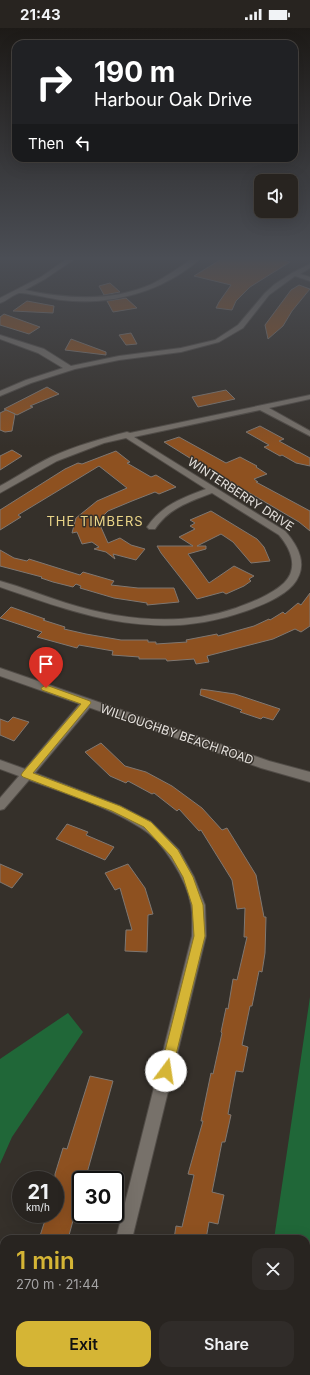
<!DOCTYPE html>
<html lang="en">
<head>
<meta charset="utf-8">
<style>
	:root { --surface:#282420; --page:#302c29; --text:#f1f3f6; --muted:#a5a4a5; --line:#44413e; --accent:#d5b535 }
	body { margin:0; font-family:Inter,sans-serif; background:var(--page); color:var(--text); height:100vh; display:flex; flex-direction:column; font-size:15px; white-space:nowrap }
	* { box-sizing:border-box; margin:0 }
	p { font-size:13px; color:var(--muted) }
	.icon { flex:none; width:22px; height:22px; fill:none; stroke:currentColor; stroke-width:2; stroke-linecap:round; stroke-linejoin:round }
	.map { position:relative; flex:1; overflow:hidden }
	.drawer { position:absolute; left:0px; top:1207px; width:310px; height:140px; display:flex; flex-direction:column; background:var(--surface); border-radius:12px 12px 0 0; box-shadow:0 4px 16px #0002,0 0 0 1px var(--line) }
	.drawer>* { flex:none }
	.top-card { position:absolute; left:12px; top:12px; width:286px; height:122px; border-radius:12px; box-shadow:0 4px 16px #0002,0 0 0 1px var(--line); background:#202124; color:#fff; overflow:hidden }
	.fabs { position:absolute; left:254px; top:146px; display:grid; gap:8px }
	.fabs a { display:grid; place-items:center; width:44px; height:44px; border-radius:8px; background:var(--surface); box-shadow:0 4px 16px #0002,0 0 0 1px var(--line); font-size:20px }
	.speed { position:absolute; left:12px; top:1143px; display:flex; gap:8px; font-size:20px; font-weight:700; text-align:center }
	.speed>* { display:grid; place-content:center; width:52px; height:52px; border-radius:50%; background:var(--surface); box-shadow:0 4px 16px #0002,0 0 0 1px var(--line); line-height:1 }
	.speed small { font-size:10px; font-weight:400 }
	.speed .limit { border:2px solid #111; border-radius:6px; background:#fff; color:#111 }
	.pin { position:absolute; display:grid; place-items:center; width:34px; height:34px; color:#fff; margin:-41px -17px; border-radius:50% 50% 50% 0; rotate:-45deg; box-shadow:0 0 4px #0007 }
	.pin .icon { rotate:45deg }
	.me { position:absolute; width:44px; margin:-22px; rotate:14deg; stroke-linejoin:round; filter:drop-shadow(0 0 3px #0008) }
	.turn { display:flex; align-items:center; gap:14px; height:84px; padding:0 16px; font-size:18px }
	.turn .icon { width:52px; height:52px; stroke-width:2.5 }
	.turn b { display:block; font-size:28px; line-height:34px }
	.then { display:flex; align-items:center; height:38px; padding:0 16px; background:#0003; gap:8px; font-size:15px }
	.round { display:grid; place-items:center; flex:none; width:42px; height:42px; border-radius:12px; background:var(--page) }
	.head { display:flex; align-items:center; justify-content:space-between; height:68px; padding:0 16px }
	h1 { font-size:24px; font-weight:600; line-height:30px; color:var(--accent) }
	.button { display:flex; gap:8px; margin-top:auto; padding:8px 16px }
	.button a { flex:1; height:46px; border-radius:12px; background:var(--accent); color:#111; font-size:16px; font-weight:600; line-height:46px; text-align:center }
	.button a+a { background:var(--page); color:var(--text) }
	.status { display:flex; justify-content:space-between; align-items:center; height:28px; padding:0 20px; background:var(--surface); direction:ltr }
	.status svg { height:11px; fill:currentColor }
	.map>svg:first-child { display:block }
</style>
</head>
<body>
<div class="status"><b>21:43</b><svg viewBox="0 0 49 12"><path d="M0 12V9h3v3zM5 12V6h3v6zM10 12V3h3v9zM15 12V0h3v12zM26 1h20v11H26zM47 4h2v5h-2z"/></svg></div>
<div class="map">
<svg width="310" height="1347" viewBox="0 0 310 1347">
	<rect width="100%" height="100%" fill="#35302a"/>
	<!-- forest -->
	<g fill="#206738">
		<path d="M310,969V1347H254V1343H306V1211H274Z"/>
		<path d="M68,985L83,1004L12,1109L0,1136V1031Z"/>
	</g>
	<!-- building -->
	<g fill="#8e5120" stroke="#7f7771">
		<path d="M223,230H278L290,234L250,259L236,273L232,282L216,280L219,274L231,257L194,248Z"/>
		<path d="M110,255L120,264L104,267L99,258Z"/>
		<path d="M299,257L310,261L292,283L283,298L268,311L265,297L291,262Z"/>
		<path d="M126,270L137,280L113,284L107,273Z"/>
		<path d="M27,273L54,278L53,285L13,283Z"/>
		<path d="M4,286L40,299L29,306L0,297V289Z"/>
		<path d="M131,305L137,316L126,317L119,307Z"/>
		<path d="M71,311L106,324V327L65,322Z"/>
		<path d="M47,359L59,366L30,378L33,379L17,387L4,381Z"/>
		<path d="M226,362L235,371L198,379L192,369Z"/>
		<path d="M6,382L15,386L12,403L5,404L0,402V385Z"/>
		<path d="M260,398L284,411L279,413L310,430V438L296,435L282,427L280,428L264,419L269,417L246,404Z"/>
		<path d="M179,409L226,435L240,429L257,438L256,439L267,446L254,451L258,454H256L310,483V503L299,494L224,450H222L164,414Z"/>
		<path d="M12,422L22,428L0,442V428Z"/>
		<path d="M116,423L130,434L127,435L151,449L156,447L176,459L159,466L155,464L132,473L108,483L102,489L100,497L108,515L120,510L131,517L145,521L136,532L113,526L115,531L106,524L94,521L99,519L92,514L82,516L77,504L72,505L76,490L97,473L127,460L99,438L18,487L21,489L0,502V482L65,441L78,435L82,436Z"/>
		<path d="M211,483L257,511L264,519L270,533L251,535L233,514L221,506L197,518H206V521L188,526L209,555L234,538L254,548L249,551L251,553L244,558L226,566L223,564L197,571L161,525L157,518H193L179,509L195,501L190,498L195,495L190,492Z"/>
		<path d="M0,522L14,530L27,533L29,531L80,547L83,544L114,553L111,557L138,560H174L179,574L147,577V575L114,570L80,560L81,558L76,556L73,559L53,554L41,550L42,549L0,538Z"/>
		<path d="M310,565V598L301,604L295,601L273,611L207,628L209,634L196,636L194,631L167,633L166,631H139V629L112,627L113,623L79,617L77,620L37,609L42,604L0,590L11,579L45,591L43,592L65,599L64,601L86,606L121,612H148V614H156V616L187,614L186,612L217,606L218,608L254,598L269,591L270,592L283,584L285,586L298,575L301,577Z"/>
		<path d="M201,661L235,666L280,681L273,692L263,689L261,691L240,684L242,682L200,667Z"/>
		<path d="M13,689L29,694L14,713L0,707V691L8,694Z"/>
		<path d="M101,715L125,738L146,744L172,758L202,780L222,802L227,800L256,847L264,889H266L265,925L262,944L259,943L252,978H250L242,1017L248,1019L243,1044L236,1043L228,1086L231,1087L225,1114H222L212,1164L224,1167L218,1196L209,1194L206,1211H174L176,1198L182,1199L194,1147L188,1146L203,1093H201L211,1045L213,1046L222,1005L221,1004L226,980L228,981L233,951L237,952L247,909H244L245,880L237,881L232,852L201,802L199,803L179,781L177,783L154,765L152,766L128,753L126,755L110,748L85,724Z"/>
		<path d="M67,796L88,804L86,807L114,819L105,832L56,811Z"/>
		<path d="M0,836L23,846L12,860L0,854Z"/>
		<path d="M128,836L145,860L153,886L148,887L147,924L125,923L126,902H132L120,860L115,862L105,845Z"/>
		<path d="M90,1048L113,1053L85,1152H81V1163L68,1211H39L47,1186H55V1146L63,1120L67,1121Z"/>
	</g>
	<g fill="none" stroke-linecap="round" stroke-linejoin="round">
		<defs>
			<g id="street">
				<path d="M68,230H76L45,251L25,262C67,271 112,274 152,256C166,249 180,239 193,230H201C163,264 111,278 61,272C53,271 24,264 19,265C12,267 7,273 0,275V270L41,249Z"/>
				<path d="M310,236V240L300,246L310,249V253L295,248L269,267L243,300L219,314L181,324L119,332L75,341L31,355L0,368V363L26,352L63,340L38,325L0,311V307L44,321L71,338L119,328L181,320L215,312L238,297L265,265L275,256L292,245Z"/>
				<path d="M310,367V371L269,380L310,403V408L260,382L134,409L285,503C299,519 309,538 293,557C281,570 262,577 246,583C157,615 84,588 0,559V553C22,559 44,568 66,575C120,592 181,599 236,580C252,574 271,567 284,555C299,540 291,521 279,507L212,465C189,474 169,480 155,501H149L147,499C162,477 182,470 206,461L126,410L104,415L57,433L0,465V458C17,449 34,437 51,429C75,418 103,410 127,404L130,405Z"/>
				<path d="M87,671L91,672L93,675L91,678L35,745L120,778L151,794L179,822L194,849L205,877L206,908L132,1211H116L192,908C192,898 193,887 191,877C187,852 163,813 141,800C107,778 66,766 29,752L4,781L0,782V770L19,748L0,741V732L25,741L83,672Z"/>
				<path d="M82,1343H100L99,1347H81Z"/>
			</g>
			<path id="secondary" d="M0,640L269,733L310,744V754L261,740L0,648Z"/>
		</defs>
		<!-- street casing -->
		<use href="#street" stroke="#514c47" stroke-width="2"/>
		<!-- secondary casing -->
		<use href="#secondary" stroke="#514c47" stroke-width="2"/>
		<!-- street -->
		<use href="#street" fill="#77716a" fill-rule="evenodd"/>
		<!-- secondary -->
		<use href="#secondary" fill="#77716a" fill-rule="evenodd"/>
	</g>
	<!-- sky -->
	<linearGradient id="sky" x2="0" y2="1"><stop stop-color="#1d1a17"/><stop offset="0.55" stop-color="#4b4e55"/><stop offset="1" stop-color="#4b4e55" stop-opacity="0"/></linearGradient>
	<rect width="310" height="419" fill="url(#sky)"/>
	<!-- route -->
	<path fill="#d5b535" stroke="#8a7622" d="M46,657L90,673L91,675L33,745L120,778L151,794L178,822L193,849L203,877L205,908L172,1043L170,1047L166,1049L162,1047L160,1043L194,908L192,877L183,849L171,828L144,799L112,783L23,749L21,747L23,744L81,676L42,662L41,660Z"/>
	<g text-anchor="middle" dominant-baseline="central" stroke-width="3" stroke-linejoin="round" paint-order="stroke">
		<!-- street labels -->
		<g font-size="12" fill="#e4e0dc" stroke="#35302a">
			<text transform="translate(241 466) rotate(33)">WINTERBERRY DRIVE</text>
			<text transform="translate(177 706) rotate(19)">WILLOUGHBY BEACH ROAD</text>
		</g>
		<!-- neighbourhood labels -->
		<g font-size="13" letter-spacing="1" fill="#ebd689" stroke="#35302a">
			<text x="95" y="493">THE TIMBERS</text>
		</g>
	</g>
</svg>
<div class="fabs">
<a><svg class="icon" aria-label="sound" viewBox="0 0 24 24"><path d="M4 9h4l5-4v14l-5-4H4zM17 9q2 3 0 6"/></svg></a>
</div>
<div class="speed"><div>21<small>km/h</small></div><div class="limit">30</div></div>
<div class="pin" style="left:46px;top:660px;background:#d93025"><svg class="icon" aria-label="arrive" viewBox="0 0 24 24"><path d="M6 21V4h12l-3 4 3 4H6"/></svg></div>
<svg class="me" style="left:166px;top:1043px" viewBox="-20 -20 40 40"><circle r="19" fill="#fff"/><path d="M0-13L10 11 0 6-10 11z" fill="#d5b535"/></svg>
<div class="top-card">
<div class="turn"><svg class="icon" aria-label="right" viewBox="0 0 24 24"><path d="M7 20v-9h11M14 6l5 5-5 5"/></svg><div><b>190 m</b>Harbour Oak Drive</div></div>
<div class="then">Then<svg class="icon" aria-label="left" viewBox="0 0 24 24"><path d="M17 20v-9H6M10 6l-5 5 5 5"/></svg></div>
</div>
<section class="drawer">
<div class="head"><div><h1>1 min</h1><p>270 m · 21:44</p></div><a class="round"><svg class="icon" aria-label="close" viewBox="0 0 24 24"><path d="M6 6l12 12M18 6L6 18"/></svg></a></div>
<div class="button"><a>Exit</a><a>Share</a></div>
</section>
</div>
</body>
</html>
